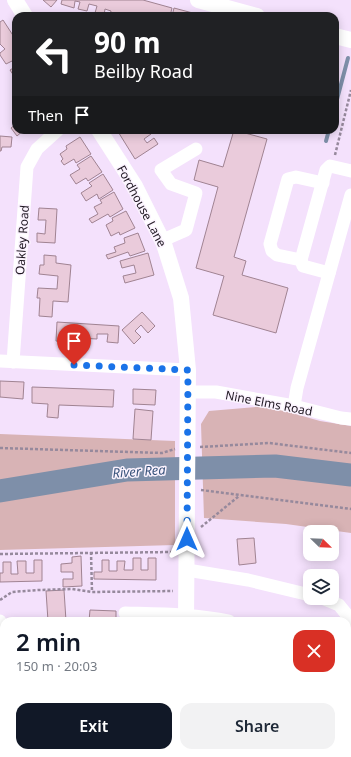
<!DOCTYPE html>
<html lang="en">
<head>
<meta charset="utf-8">
<style>
	:root { --surface:#fff; --page:#f2f2f3; --text:#1f2937; --muted:#747a83; --accent:#111827 }
	body { margin:0; font-family:"Noto Sans",sans-serif; background:var(--page); color:var(--text); height:100vh; display:flex; flex-direction:column; font-size:15px; white-space:nowrap }
	* { box-sizing:border-box; margin:0 }
	p { font-size:13px; color:var(--muted) }
	.icon { flex:none; width:22px; height:22px; fill:none; stroke:currentColor; stroke-width:2; stroke-linecap:round; stroke-linejoin:round }
	.map { position:relative; flex:1; overflow:hidden }
	.panel { position:absolute; left:0px; top:617px; width:351px; height:140px; display:flex; flex-direction:column; background:var(--surface); border-radius:12px 12px 0 0; box-shadow:0 2px 10px #0003 }
	.panel>* { flex:none }
	.guide { position:absolute; left:12px; top:12px; width:327px; height:122px; border-radius:12px; box-shadow:0 2px 10px #0003; background:#202124; color:#fff; overflow:hidden }
	.needle { width:26px; rotate:113deg }
	.buttons { position:absolute; left:303px; top:525px; display:grid; gap:8px }
	.buttons a { display:grid; place-items:center; width:36px; height:36px; border-radius:8px; background:var(--surface); box-shadow:0 2px 10px #0003; font-size:20px }
	.pin { position:absolute; display:grid; place-items:center; width:34px; height:34px; color:#fff; margin:-41px -17px; border-radius:50% 50% 50% 0; rotate:-45deg; box-shadow:0 0 4px #0007 }
	.pin .icon { rotate:45deg }
	.me { position:absolute; width:44px; margin:-22px; rotate:0deg; stroke-linejoin:round; filter:drop-shadow(0 0 3px #0008) }
	.turn { display:flex; align-items:center; gap:14px; height:84px; padding:0 16px; font-size:18px }
	.turn .icon { width:52px; height:52px; stroke-width:2.5 }
	.turn b { display:block; font-size:28px; line-height:34px }
	.then { display:flex; align-items:center; height:38px; padding:0 16px; background:#0003; gap:8px; font-size:15px }
	.round { display:grid; place-items:center; flex:none; width:42px; height:42px; border-radius:12px; background:var(--page) }
	.summary { display:flex; align-items:center; justify-content:space-between; height:68px; padding:0 16px }
	h1 { font-size:24px; font-weight:600; line-height:30px; color:var(--accent) }
	.primary-button { display:flex; gap:8px; margin-top:auto; padding:8px 16px }
	.primary-button a { flex:1; height:46px; border-radius:12px; background:var(--accent); color:#fff; font-size:16px; font-weight:600; line-height:46px; text-align:center }
	.primary-button a+a { background:var(--page); color:var(--text) }
	.map>svg:first-child { display:block }
</style>
</head>
<body>
<div class="map">
<svg width="351" height="757" viewBox="0 0 351 757">
	<rect width="100%" height="100%" fill="#f4e1fc"/>
	<!-- green -->
	<g fill="#d8b3b5">
		<path d="M267,406L320,421L351,426V533L286,524L204,518L201,424L209,411Z"/>
		<path d="M0,434L175,441V545L0,550Z"/>
	</g>
	<g fill="none" stroke-linecap="round" stroke-linejoin="round">
		<!-- stream -->
		<g stroke="#7e8fa9" stroke-width="4">
			<path d="M335,107L348,58"/>
			<path d="M326,141L329,130"/>
		</g>
		<!-- river -->
		<path stroke="#7e8fa9" stroke-width="23" d="M0,491L127,470L275,466L351,475"/>
	</g>
	<!-- building -->
	<g fill="#eacbdb" stroke="#a08392">
		<path d="M43,0H57L51,7Z"/>
		<path d="M62,0H143L172,8L170,16H127L122,14L121,16H110L111,11L105,9L104,15L95,13L97,6L89,4L87,11L78,9L80,2L75,1L74,8L61,4Z"/>
		<path d="M174,8L204,16H172Z"/>
		<path d="M3,20L16,40V79L10,70L15,67L12,61L6,64L0,55V53L5,49L0,44V22Z"/>
		<path d="M16,124V130H24L17,136L11,128Z"/>
		<path d="M117,130H149L151,134L144,139L147,143L154,138L158,144L135,159Z"/>
		<path d="M234,130L267,139L234,257L246,261L242,275L288,288L276,333L213,315L224,276L196,268L218,187L194,180L199,160L223,167Z"/>
		<path d="M0,136L12,137L11,147H2L1,151H0Z"/>
		<path d="M80,137L91,154L76,163L74,159L64,165L61,161L63,159L60,154L67,149L66,146Z"/>
		<path d="M91,156L102,172L88,181L86,178L76,184L70,175L80,169L77,165Z"/>
		<path d="M103,174L113,190L99,199L97,194L86,201L81,193L92,186L89,183Z"/>
		<path d="M114,192L123,209L110,217L108,214L92,223L89,219L98,214L94,207L102,203L100,200Z"/>
		<path d="M39,208L57,209L55,243L37,242V233L45,234L46,220H38Z"/>
		<path d="M126,211L135,228L120,235L119,232L111,236L106,225L113,221L112,218Z"/>
		<path d="M138,233L145,251L130,256L128,252L108,259L106,255L116,252L114,247L125,243L124,238Z"/>
		<path d="M148,253L154,275L125,283L123,276L136,273L134,265L122,268L120,261Z"/>
		<path d="M44,255L56,256V263L71,265L68,302L53,301L52,317L39,316L40,298H37L38,288L57,289L58,276L39,274L40,265H44Z"/>
		<path d="M142,312L155,326L148,333L141,325L135,331L141,337L134,344L122,330Z"/>
		<path d="M57,322L119,326L118,343L107,342L108,334H97V339L79,338V333L67,332L66,342L56,341Z"/>
		<path d="M0,381L24,382L23,399L0,397Z"/>
		<path d="M32,387L114,390L113,407L59,405L58,418L47,417L48,404L32,403Z"/>
		<path d="M133,389L156,390L155,405L133,404Z"/>
		<path d="M135,409L153,411L151,440L133,439Z"/>
		<path d="M254,538L256,563L239,565L237,539Z"/>
		<path d="M81,556L82,586L63,587V579H73V572H61V564L72,563V557Z"/>
		<path d="M133,558H141V570H148V558H156V580L94,579V572H102V560H109V571H117V561H125L124,570H133Z"/>
		<path d="M34,560H42V581L0,582V573H3V562H11V574H18L17,561H26V573H34Z"/>
		<path d="M64,590L66,621H48L46,591Z"/>
		<path d="M90,610L116,611V621H89Z"/>
		<rect x="0" y="635" width="4" height="39"/>
		<path d="M4,678V702L0,703V679Z"/>
		<path d="M4,738V753H9V755L0,756V739Z"/>
		<path d="M304,753H322L321,757H303Z"/>
	</g>
	<g fill="none" stroke-linecap="round" stroke-linejoin="round">
		<!-- path -->
		<g stroke="#96899c" stroke-width="2.5" stroke-dasharray="3 2" stroke-linecap="butt">
			<path d="M335,155L351,90"/>
			<path d="M200,447L269,443L351,453"/>
			<path d="M0,448L162,453L175,449"/>
			<path d="M201,490L351,509"/>
			<path d="M201,527L239,496"/>
			<path d="M91,552L92,592"/>
			<path d="M0,554L173,552"/>
			<path d="M0,600L12,592L39,590L72,589L92,592L173,591"/>
		</g>
		<!-- minor -->
		<g stroke="#fff" stroke-width="13">
			<path d="M163,240L186,230L196,193L171,184L161,170L196,149"/>
			<path d="M301,260L277,255L272,251L270,244L288,179L296,177L323,183"/>
			<path d="M329,273L303,266L301,260L326,170L330,166L351,171"/>
			<path d="M0,361L188,370"/>
			<path d="M13,362L27,167L37,149L58,130"/>
			<path d="M187,392H216L294,406L341,418L351,419"/>
			<path d="M294,406L297,388L351,195"/>
			<path d="M187,570L248,580L310,595"/>
			<path d="M322,598L339,605L351,620"/>
			<path d="M125,613C160,614 195,614 229,621"/>
			<path d="M0,621V626"/>
			<path d="M347,668L351,678"/>
		</g>
		<!-- major -->
		<g stroke="#fff" stroke-width="16">
			<path d="M15,0L25,16"/>
			<path d="M198,0L257,16"/>
			<path d="M335,36L351,40"/>
			<path d="M99,130L135,186L164,244L181,298L188,370L186,621"/>
			<path d="M177,757L178,753"/>
		</g>
	</g>
	<g fill="none" stroke-linecap="round" stroke-linejoin="round">
		<!-- route -->
		<path stroke="#1a73e8" stroke-width="7" stroke-dasharray="0 12.6" d="M74,365L188,370L187,539"/>
	</g>
	<g text-anchor="middle" dominant-baseline="central" stroke-width="3" stroke-linejoin="round" paint-order="stroke">
		<!-- street labels -->
		<g font-size="12" fill="#1e1721" stroke="#fbf3fe">
			<text transform="translate(142 206) rotate(62)">Fordhouse Lane</text>
			<text transform="translate(22 240) rotate(-86)">Oakley Road</text>
			<text transform="translate(269 403) rotate(11)">Nine Elms Road</text>
		</g>
		<!-- water labels -->
		<g font-size="13" font-style="italic" fill="#3a547c" stroke="#fbf3fe">
			<text transform="translate(139 471) rotate(-4)">River Rea</text>
		</g>
	</g>
</svg>
<div class="buttons">
<a><svg class="needle" viewBox="-14 -14 28 28"><path d="M0-13l5 13h-10z" fill="#e53935"/><path d="M0 13l5-13h-10z" fill="#747a83"/></svg></a>
<a><svg class="icon" aria-label="layers" viewBox="0 0 24 24"><path d="M12 4l9 5-9 5-9-5zM3 14l9 5 9-5"/></svg></a>
</div>
<div class="pin" style="left:74px;top:365px;background:#d93025"><svg class="icon" aria-label="arrive" viewBox="0 0 24 24"><path d="M6 21V4h12l-3 4 3 4H6"/></svg></div>
<svg class="me" style="left:187px;top:539px" viewBox="-20 -20 40 40"><path d="M0-17L14 15 0 8-14 15z" fill="#1a73e8" stroke="#fff" stroke-width="4"/></svg>
<div class="guide">
<div class="turn"><svg class="icon" aria-label="left" viewBox="0 0 24 24"><path d="M17 20v-9H6M10 6l-5 5 5 5"/></svg><div><b>90 m</b>Beilby Road</div></div>
<div class="then">Then<svg class="icon" aria-label="arrive" viewBox="0 0 24 24"><path d="M6 21V4h12l-3 4 3 4H6"/></svg></div>
</div>
<section class="panel">
<div class="summary"><div><h1>2 min</h1><p>150 m · 20:03</p></div><a class="round" style="background:#d93025;color:#fff"><svg class="icon" aria-label="close" viewBox="0 0 24 24"><path d="M6 6l12 12M18 6L6 18"/></svg></a></div>
<div class="primary-button"><a>Exit</a><a>Share</a></div>
</section>
</div>
</body>
</html>
